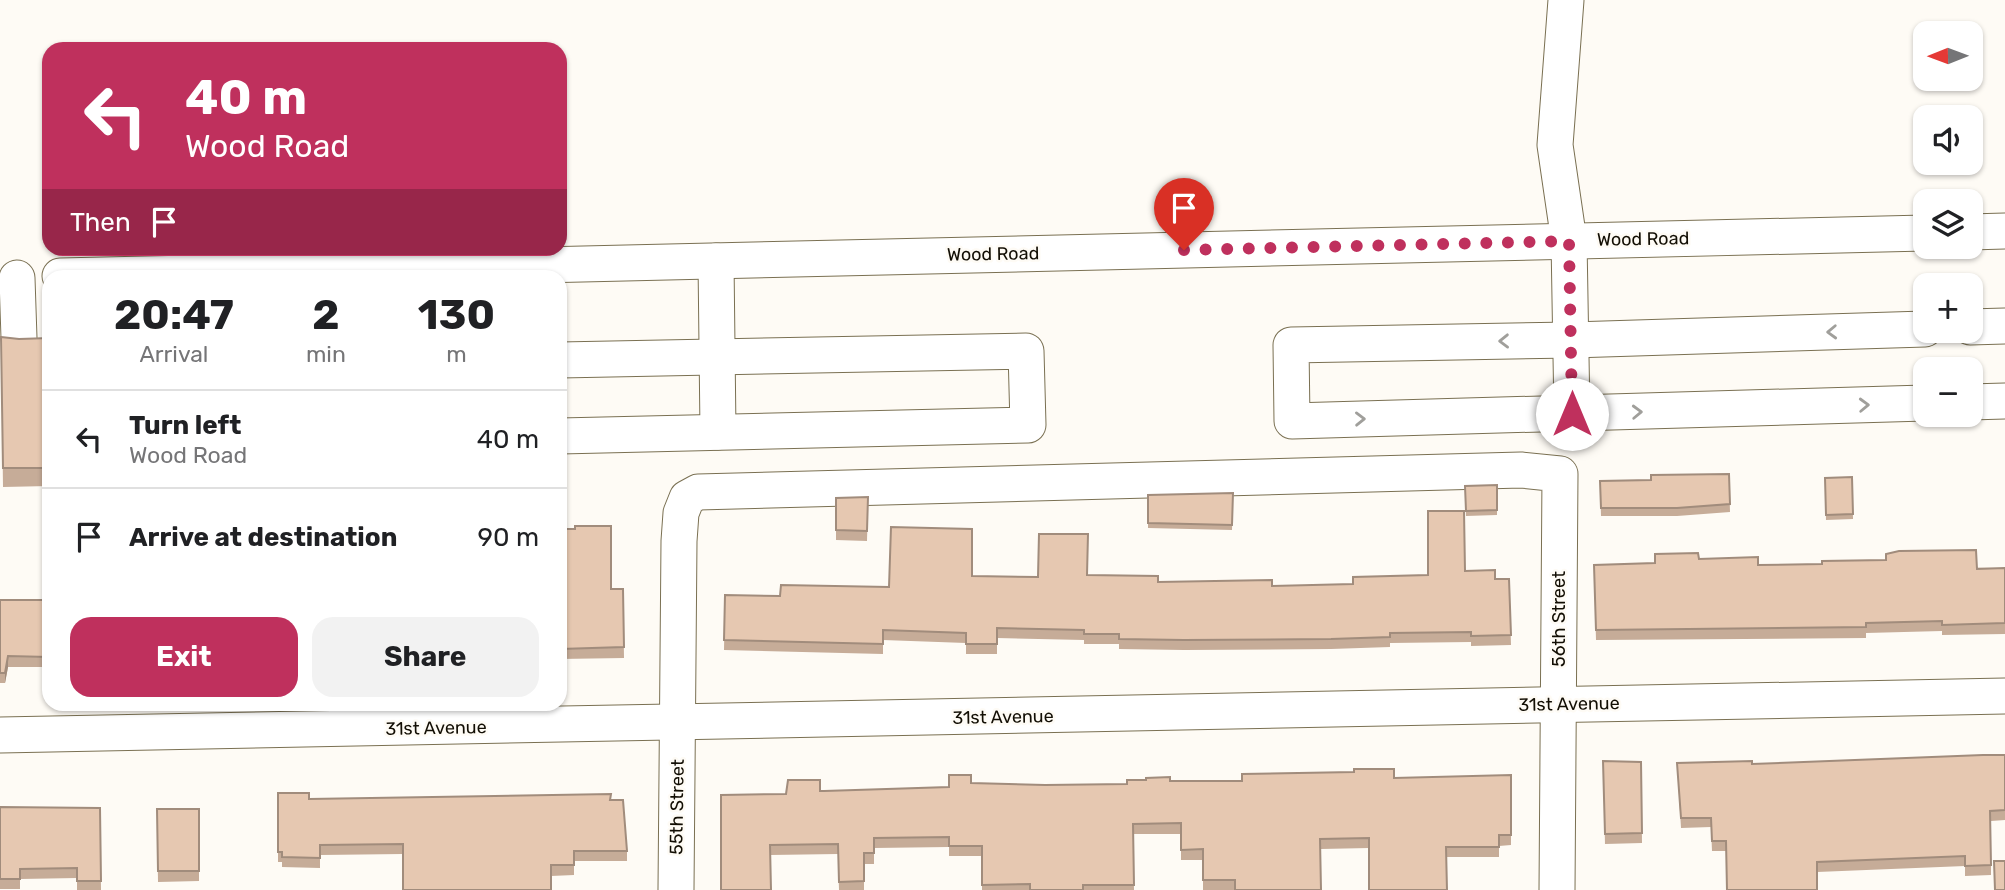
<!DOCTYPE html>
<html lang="en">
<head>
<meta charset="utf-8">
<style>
	:root { --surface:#fff; --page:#f2f2f2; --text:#202124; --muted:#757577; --line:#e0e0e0; --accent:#bf305d }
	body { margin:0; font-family:Rubik,sans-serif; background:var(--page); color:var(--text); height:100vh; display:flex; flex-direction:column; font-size:26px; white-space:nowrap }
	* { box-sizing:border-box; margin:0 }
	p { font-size:23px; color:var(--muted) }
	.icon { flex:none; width:38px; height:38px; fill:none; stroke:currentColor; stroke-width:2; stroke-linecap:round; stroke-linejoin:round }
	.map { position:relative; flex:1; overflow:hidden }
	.side { position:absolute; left:42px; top:270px; width:525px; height:441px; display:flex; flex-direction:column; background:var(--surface); border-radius:21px; box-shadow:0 2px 5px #0004 }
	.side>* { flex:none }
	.guide { position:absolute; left:42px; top:42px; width:525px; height:214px; border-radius:21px; box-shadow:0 2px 5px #0004; background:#bf305d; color:#fff; overflow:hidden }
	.needle { width:46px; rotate:269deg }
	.controls { position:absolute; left:1913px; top:21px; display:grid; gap:14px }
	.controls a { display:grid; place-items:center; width:70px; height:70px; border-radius:14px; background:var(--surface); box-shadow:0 2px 5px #0004; font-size:35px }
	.pin { position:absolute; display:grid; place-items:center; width:60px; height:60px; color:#fff; margin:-72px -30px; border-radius:50% 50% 50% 0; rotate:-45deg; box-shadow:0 0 7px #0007 }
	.pin .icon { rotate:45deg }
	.me { position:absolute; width:77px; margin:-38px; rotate:0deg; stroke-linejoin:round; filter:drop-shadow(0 0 5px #0008) }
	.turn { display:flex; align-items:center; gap:24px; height:147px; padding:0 28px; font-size:32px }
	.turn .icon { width:91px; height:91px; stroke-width:2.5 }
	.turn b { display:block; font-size:49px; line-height:60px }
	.then { display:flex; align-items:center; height:66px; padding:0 28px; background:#0003; gap:14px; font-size:26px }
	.eta { display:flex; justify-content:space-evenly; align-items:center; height:119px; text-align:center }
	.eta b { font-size:42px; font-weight:700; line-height:49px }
	.primary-button { display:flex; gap:14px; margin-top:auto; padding:14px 28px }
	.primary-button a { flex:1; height:80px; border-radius:21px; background:var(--accent); color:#fff; font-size:28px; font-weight:700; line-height:80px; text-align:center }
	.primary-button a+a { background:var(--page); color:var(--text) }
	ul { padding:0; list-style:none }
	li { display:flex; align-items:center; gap:21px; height:98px; padding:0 28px; border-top:2px solid var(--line) }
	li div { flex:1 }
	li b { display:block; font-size:26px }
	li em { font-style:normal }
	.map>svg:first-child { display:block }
</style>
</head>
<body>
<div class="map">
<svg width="2005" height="890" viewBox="0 0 2005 890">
	<rect width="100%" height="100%" fill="#fefbf5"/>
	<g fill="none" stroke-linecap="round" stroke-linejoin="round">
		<defs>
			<g id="minor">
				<path d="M1566,0L1555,145L1569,241L1572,414"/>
				<path d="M1970,232L2005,231"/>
				<path d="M716,261L718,432"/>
				<path d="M60,276L1925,233"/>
				<path d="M17,278L19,338"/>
				<path d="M1970,327L2005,326"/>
				<path d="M1925,329L1572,340L1291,345L1292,421L1925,403"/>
				<path d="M560,360L1026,351L1028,425L560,436"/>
				<path d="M1970,402L2005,401"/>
				<path d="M0,735L2005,696"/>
				<path d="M676,890L679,541L681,513L687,498L698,492L1521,470L1560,474L1557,890"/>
			</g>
		</defs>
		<!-- minor casing -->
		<use href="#minor" stroke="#7a7052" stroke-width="37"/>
		<!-- minor -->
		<use href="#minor" stroke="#fff" stroke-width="35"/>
	</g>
	<!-- wall -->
	<g fill="#c6ac98">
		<path d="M1,337L19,339L49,338V486L3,487Z"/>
		<path d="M1729,474L1730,512L1677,516H1601L1600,481L1651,480Z"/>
		<path d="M1852,477L1853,519L1826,520L1825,478Z"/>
		<path d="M1497,485V515L1466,516L1465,486Z"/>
		<path d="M1233,493L1232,530L1148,528V495Z"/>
		<path d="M868,497L867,541L836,540V498Z"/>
		<path d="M560,529L611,589H623L624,658L560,659Z"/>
		<path d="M1699,559L1758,565L2005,568V634L1942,635V631L1866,633V638L1596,640L1594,565L1655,563Z"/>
		<path d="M1465,571L1495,579H1509L1511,645L1471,646V642L1390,643V647L1331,649L1184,650L1119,649V644H1084V640L997,638V654H966V643L883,640V654L724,650L725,595L780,596L889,587L972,576L1038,577L1087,575L1158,582L1272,586L1353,584Z"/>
		<path d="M49,587V667H8L5,683H0V600H46Z"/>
		<path d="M2005,755V820L1991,821V875L1965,876V866L1817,872L1726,851H1712L1711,827L1681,828L1677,763L1752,764Z"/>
		<path d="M1603,761L1641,762L1642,843L1605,844Z"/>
		<path d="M1511,775V845L1499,846V857H1447L1369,848L1321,849V890H1203V860H1181V834H1133L1134,890H982V856H949V847L874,848V864H864V890H839L838,854L770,855L721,890L786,794L824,791L949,787L971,783L1045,785L1127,784L1170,781L1394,778Z"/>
		<path d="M278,793L309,799L611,800L627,851V861H574V875L551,876L403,854L320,855V868L282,867V862H278Z"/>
		<path d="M0,807L100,808L101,890H77V878L20,879V889H0Z"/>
		<path d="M157,809H199V881L158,882Z"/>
	</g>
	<!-- shaded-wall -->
	<path fill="#a18c7c" d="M8,656V667L5,683V673Z"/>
	<!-- building -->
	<g fill="#e6c8b1" stroke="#a18c7c" stroke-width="2">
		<path d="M1,337L19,339L49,338V468H3Z"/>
		<path d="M1729,474L1730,504L1677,508H1601L1600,481L1651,480V475Z"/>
		<path d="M1852,477L1853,514L1826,515L1825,478Z"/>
		<path d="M1497,485V510L1466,511L1465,486Z"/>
		<path d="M1233,493L1232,525L1148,523V495Z"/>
		<path d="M868,497L867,531L836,530V498Z"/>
		<path d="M1428,511H1464L1465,571L1495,570V579H1509L1511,635L1471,636V632L1390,633V637L1331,639L1184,640L1119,639V634H1084V630L997,628V644H966V633L883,630V644L724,640L725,595L780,596L781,585L889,587L891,527L972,529V576L1038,577L1039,534H1088L1087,575L1158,576V582L1272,580V586L1353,584V577L1428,575Z"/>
		<path d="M575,526H611V589H623L624,647L560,649V529H575Z"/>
		<path d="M1976,550L1977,569L2005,568V623L1942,625V621L1866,623V627L1596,630L1594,565L1655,563V554L1698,553L1699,559L1758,557V565L1822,564V561L1886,560V554L1899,551Z"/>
		<path d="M46,587H49V657L8,656L5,673H0V600H46Z"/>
		<path d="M1983,755H2005V810L1990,811L1991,865L1965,866V856L1817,862V890H1727L1726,841H1712L1711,818H1681L1677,763L1752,761V764Z"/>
		<path d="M1603,761L1641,762L1642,833L1605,834Z"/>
		<path d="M1354,769H1394V778L1511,775V835H1499V847H1446L1447,890H1369V838L1320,839L1321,890H1235V880H1203V849L1181,850V823L1133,824L1134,885H1083V890H1030V884L982,885V846H949V837L874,838V853H864V881L839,882L838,844L770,845L771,890H721V795L786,794L788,780H820V791H824L949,787V775H971V783L1045,785L1127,784V780H1146V778L1170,777V781H1242V774L1354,772Z"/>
		<path d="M278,793H309V799L611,794L610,800H623L627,851H574V865H551V890H403V844L320,845V858L282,857V852H278Z"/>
		<path d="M0,807L100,808L101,881H77V868L20,869V879H0Z"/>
		<path d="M157,809H199V871H158Z"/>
		<path d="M1994,861H2005V890H1995Z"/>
	</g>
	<!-- one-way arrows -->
	<defs><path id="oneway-chevron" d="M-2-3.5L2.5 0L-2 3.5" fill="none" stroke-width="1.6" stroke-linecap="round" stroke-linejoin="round" transform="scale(1.75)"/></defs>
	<g stroke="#a09f9b">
		<use href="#oneway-chevron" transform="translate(1832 332) rotate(178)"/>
		<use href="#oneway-chevron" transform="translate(1504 341) rotate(179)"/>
		<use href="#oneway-chevron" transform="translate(1864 405) rotate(-2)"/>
		<use href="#oneway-chevron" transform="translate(1637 412) rotate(-2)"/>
		<use href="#oneway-chevron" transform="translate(1360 419) rotate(-1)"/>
	</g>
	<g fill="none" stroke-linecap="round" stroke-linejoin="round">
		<!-- route -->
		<path stroke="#bf305d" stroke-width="12" stroke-dasharray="0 21.6" d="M1184,250L1569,241L1572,414"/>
	</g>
	<g text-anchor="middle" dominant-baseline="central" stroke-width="5" stroke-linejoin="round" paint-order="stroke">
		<!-- street labels -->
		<g font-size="18" fill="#120e04" stroke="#fefbf5">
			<text transform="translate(1643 239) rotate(-1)">Wood Road</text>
			<text transform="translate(993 254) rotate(-1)">Wood Road</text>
			<text transform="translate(1559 619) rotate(-90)">56th Street</text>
			<text transform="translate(1569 704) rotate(-1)">31st Avenue</text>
			<text transform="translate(1003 717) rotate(-1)">31st Avenue</text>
			<text transform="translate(436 728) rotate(-1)">31st Avenue</text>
			<text transform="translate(677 807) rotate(-89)">55th Street</text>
		</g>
	</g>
</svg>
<div class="controls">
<a><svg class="needle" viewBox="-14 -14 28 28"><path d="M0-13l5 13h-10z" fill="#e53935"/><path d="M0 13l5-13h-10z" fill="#757577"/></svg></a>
<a><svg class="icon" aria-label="sound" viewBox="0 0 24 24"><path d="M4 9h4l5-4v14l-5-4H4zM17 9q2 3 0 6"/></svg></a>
<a><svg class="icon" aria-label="layers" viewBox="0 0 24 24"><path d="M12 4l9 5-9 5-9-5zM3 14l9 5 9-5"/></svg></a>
<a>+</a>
<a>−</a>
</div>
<div class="pin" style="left:1184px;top:250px;background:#d93025"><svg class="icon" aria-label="arrive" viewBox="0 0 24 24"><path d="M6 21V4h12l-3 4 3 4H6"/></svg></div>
<svg class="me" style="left:1572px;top:414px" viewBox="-20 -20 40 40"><circle r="19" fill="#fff"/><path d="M0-13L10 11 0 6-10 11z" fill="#bf305d"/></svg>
<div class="guide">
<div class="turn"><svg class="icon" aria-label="left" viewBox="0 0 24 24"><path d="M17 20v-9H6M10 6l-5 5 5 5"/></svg><div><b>40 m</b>Wood Road</div></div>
<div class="then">Then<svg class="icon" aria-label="arrive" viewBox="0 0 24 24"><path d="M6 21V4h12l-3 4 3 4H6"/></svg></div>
</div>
<section class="side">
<div class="eta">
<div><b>20:47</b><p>Arrival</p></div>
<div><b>2</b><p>min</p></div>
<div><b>130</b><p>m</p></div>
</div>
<ul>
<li><svg class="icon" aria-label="left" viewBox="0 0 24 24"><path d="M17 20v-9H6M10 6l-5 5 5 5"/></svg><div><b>Turn left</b><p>Wood Road</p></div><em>40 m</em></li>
<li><svg class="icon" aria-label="arrive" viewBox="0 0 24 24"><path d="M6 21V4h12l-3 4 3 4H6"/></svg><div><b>Arrive at destination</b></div><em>90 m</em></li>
</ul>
<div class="primary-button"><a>Exit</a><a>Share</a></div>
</section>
</div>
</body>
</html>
